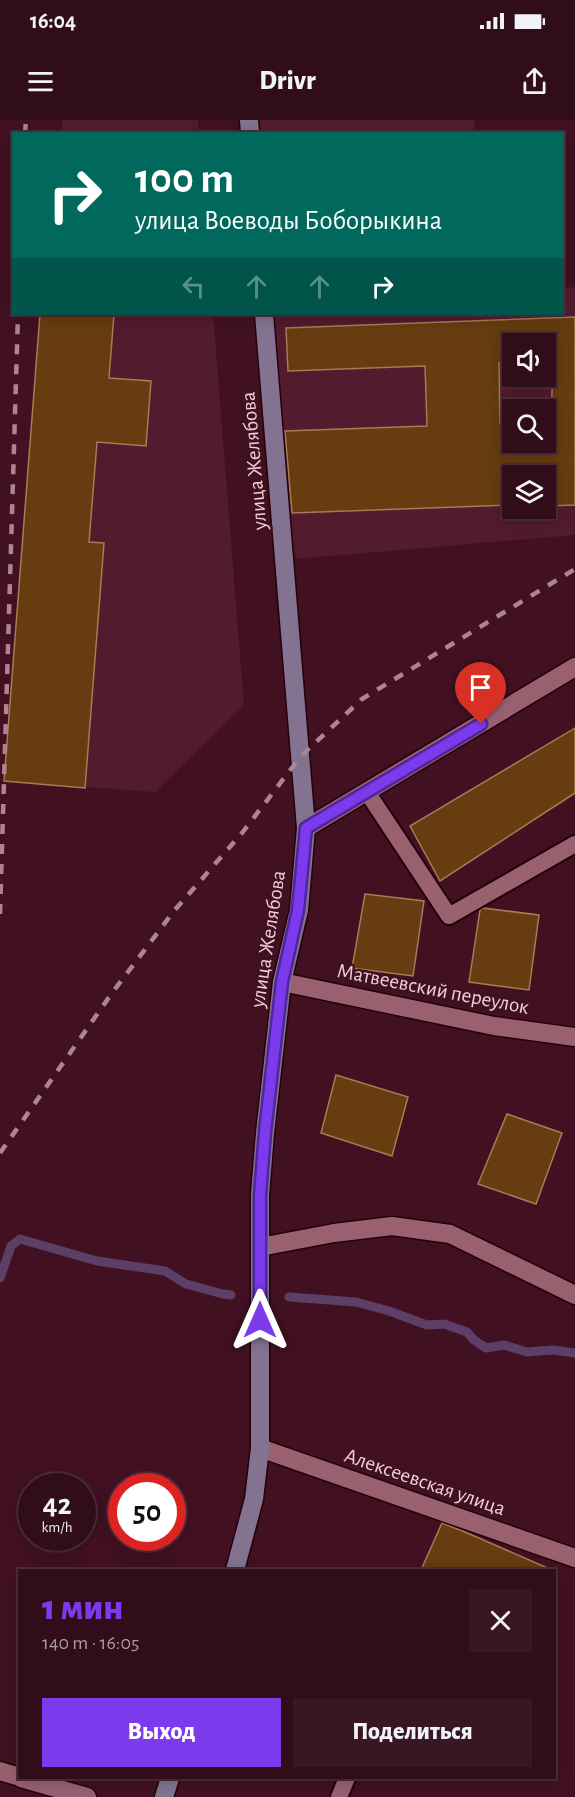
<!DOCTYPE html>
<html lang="ru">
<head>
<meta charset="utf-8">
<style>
	:root { --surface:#310d1a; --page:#391623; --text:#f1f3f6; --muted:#a89ca2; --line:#4c2d39; --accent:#7c3aed }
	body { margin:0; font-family:"Alegreya Sans",sans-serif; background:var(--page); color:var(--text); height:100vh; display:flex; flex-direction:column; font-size:22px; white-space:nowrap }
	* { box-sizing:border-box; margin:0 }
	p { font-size:20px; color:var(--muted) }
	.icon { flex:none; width:33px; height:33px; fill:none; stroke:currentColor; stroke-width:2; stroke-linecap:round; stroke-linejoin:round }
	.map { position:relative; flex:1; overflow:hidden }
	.panel { position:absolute; left:18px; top:1449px; width:538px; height:210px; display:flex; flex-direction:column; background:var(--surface); border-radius:0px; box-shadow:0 3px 15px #0003,0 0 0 2px var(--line) }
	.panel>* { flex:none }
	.top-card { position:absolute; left:12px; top:12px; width:552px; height:183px; border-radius:0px; box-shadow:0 3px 15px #0003,0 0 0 2px var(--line); background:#00695c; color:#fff; overflow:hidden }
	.controls { position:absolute; left:502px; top:213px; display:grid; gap:12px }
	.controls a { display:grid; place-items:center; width:54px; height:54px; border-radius:0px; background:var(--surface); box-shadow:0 3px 15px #0003,0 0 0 2px var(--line); font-size:30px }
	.speed { position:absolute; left:18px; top:1353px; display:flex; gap:12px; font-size:30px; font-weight:700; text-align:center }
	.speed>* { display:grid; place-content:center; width:78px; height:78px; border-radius:50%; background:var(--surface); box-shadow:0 3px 15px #0003,0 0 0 2px var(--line); line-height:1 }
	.speed small { font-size:15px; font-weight:400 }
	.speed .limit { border:9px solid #d22; background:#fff; color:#111 }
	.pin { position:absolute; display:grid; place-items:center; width:51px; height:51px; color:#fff; margin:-62px -26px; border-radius:50% 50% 50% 0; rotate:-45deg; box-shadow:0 0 6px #0007 }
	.pin .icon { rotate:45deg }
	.me { position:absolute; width:66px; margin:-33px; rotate:0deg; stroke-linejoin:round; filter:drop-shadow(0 0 4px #0008) }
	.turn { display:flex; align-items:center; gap:21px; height:126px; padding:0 24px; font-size:27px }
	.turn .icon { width:78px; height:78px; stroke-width:2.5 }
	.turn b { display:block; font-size:42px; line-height:51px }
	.lanes { display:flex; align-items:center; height:57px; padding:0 24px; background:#0003; justify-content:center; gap:30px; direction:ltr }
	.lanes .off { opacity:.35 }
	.round { display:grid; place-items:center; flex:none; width:63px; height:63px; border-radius:0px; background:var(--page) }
	.headline { display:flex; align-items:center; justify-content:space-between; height:102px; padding:0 24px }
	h1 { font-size:36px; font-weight:800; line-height:45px; color:var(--accent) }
	.cta { display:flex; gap:12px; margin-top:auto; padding:12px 24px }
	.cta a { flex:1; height:69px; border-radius:0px; background:var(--accent); color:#fff; font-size:24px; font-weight:800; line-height:69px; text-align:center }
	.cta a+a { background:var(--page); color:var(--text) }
	.status { display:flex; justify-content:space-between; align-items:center; height:42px; padding:0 30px; background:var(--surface); direction:ltr }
	.status svg { height:16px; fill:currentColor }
	header { display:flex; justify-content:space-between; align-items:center; height:78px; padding:0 24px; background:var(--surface); font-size:27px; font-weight:800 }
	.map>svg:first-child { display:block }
</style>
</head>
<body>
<div class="status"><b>16:04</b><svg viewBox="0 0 49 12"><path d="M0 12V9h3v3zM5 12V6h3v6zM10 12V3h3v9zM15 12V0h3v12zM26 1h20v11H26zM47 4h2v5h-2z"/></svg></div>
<header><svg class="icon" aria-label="menu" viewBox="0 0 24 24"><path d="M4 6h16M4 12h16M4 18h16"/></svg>Drivr<svg class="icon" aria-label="share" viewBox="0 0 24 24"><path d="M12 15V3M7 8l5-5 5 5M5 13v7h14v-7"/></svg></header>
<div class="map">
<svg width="575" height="1677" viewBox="0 0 575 1677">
	<rect width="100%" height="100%" fill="#411122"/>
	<!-- built -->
	<g fill="#521b2e" fill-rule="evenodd">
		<path d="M63,0H198L199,13H61Z"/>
		<path d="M259,0H475L473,13L260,14Z"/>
		<path d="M575,167V415L296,439L258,194H562L563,168ZM513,224H546V256H513ZM513,290H546V322H513ZM513,356H546V388H513Z"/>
		<path d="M40,194H213L244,585L155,672L4,661Z"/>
	</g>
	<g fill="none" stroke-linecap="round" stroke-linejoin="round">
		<!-- stream -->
		<g stroke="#5c3e67" stroke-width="9">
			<path d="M0,1158L11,1126L20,1119L97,1141L165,1151L186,1164L223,1174L231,1175"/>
			<path d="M289,1177L356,1182L389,1191L427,1205L444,1204L467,1212L474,1220L486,1228L504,1225L527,1232L553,1230L575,1233"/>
		</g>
	</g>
	<!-- building -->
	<g fill="#663c10" stroke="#a77b55" stroke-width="1.5" fill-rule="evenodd">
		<path d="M40,194H114L109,258L151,261L146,326L97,322L89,422L104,423L85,668L4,661Z"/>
		<path d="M575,197V385L547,386L546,356H513V385L292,393L285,311L427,306L425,246L288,251L286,208ZM513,224H546V241H553L551,302H546V322H513V303H500L499,243L513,242Z"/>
		<path d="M575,608V673L440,761L410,706Z"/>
		<path d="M365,774L424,781L413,856L352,848Z"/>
		<path d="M483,788L539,795L529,870L469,862L480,790Z"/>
		<path d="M336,955L408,977L392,1036L321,1013Z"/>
		<path d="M507,994L562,1013L536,1084L478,1064Z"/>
		<path d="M442,1403L465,1412L552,1450H421Z"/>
	</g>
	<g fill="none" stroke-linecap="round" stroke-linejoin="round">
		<defs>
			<g id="lane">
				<path d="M367,672L449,796L575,724"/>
				<path d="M339,1677L347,1658"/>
			</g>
			<g id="street">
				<path d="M306,708L575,547"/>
				<path d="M282,862L494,906L575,917"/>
				<path d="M260,1127L334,1113L392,1106L450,1114L575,1175"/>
				<path d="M260,1328L575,1438"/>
				<path d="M0,1651L20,1657"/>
				<path d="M21,1658L87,1677"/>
			</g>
			<g id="secondary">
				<path d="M249,0L250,14"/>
				<path d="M235,1450L254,1379L260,1328V1075L265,1013L282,862L299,790L306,708L264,194"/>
				<path d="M164,1677L170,1658"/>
			</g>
		</defs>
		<!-- lane casing -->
		<use href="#lane" stroke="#25000b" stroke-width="20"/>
		<!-- street casing -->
		<use href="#street" stroke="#25000b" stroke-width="21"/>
		<!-- secondary casing -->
		<use href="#secondary" stroke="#25000b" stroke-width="21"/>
		<!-- lane -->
		<use href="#lane" stroke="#996070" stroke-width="16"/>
		<!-- street -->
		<use href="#street" stroke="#996070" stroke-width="18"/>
		<!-- secondary -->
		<use href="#secondary" stroke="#837390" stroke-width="18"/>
		<!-- rail -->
		<g stroke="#ac8590" stroke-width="4.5" stroke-dasharray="10 10" stroke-linecap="butt">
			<path d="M25,14L26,0"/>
			<path d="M0,794L18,194"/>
			<path d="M0,1033L112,873L174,791L242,713L301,636L362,579L575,449"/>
		</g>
	</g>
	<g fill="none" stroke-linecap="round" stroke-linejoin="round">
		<defs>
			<path id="route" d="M260,1200V1075L265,1012L282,862L298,790L306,708L481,604"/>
		</defs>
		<!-- route casing -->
		<use href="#route" stroke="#51269a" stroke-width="15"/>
		<!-- route -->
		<use href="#route" stroke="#7c3aed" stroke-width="10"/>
	</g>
	<g text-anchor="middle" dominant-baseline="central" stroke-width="5" stroke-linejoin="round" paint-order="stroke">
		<!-- street labels -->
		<g font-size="21" fill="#f0cfd7" stroke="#411122">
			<text transform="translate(254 341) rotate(-95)">улица Желябова</text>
			<text transform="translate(268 819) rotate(-81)">улица Желябова</text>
			<text transform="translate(433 869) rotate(11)">Матвеевский переулок</text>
			<text transform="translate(425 1362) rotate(19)">Алексеевская улица</text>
		</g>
	</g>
</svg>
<div class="controls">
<a><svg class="icon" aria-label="sound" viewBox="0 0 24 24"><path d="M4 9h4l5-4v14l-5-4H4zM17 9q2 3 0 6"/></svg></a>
<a><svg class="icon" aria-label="search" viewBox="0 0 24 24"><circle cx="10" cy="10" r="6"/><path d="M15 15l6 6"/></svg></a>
<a><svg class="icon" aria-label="layers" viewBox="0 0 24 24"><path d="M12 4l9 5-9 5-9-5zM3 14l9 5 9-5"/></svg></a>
</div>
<div class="speed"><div>42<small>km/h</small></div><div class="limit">50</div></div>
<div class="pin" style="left:481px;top:604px;background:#d93025"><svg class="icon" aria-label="arrive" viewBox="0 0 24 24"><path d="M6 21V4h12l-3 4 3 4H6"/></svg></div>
<svg class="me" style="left:260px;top:1200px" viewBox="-20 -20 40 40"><path d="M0-17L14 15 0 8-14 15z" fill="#7c3aed" stroke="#fff" stroke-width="4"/></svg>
<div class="top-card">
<div class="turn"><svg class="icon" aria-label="right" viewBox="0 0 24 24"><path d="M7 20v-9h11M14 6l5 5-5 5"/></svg><div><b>100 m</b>улица Воеводы Боборыкина</div></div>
<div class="lanes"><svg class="icon off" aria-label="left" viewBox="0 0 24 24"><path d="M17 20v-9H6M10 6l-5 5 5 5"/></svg><svg class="icon off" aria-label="ahead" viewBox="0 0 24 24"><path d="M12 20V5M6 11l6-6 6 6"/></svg><svg class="icon off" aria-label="ahead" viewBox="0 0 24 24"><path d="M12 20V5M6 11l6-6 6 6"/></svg><svg class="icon" aria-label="right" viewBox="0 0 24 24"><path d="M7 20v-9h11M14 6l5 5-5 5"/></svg></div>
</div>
<section class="panel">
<div class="headline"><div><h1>1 мин</h1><p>140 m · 16:05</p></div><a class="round"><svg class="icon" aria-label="close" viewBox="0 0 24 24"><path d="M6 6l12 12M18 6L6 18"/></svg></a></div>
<div class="cta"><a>Выход</a><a>Поделиться</a></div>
</section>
</div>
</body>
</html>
